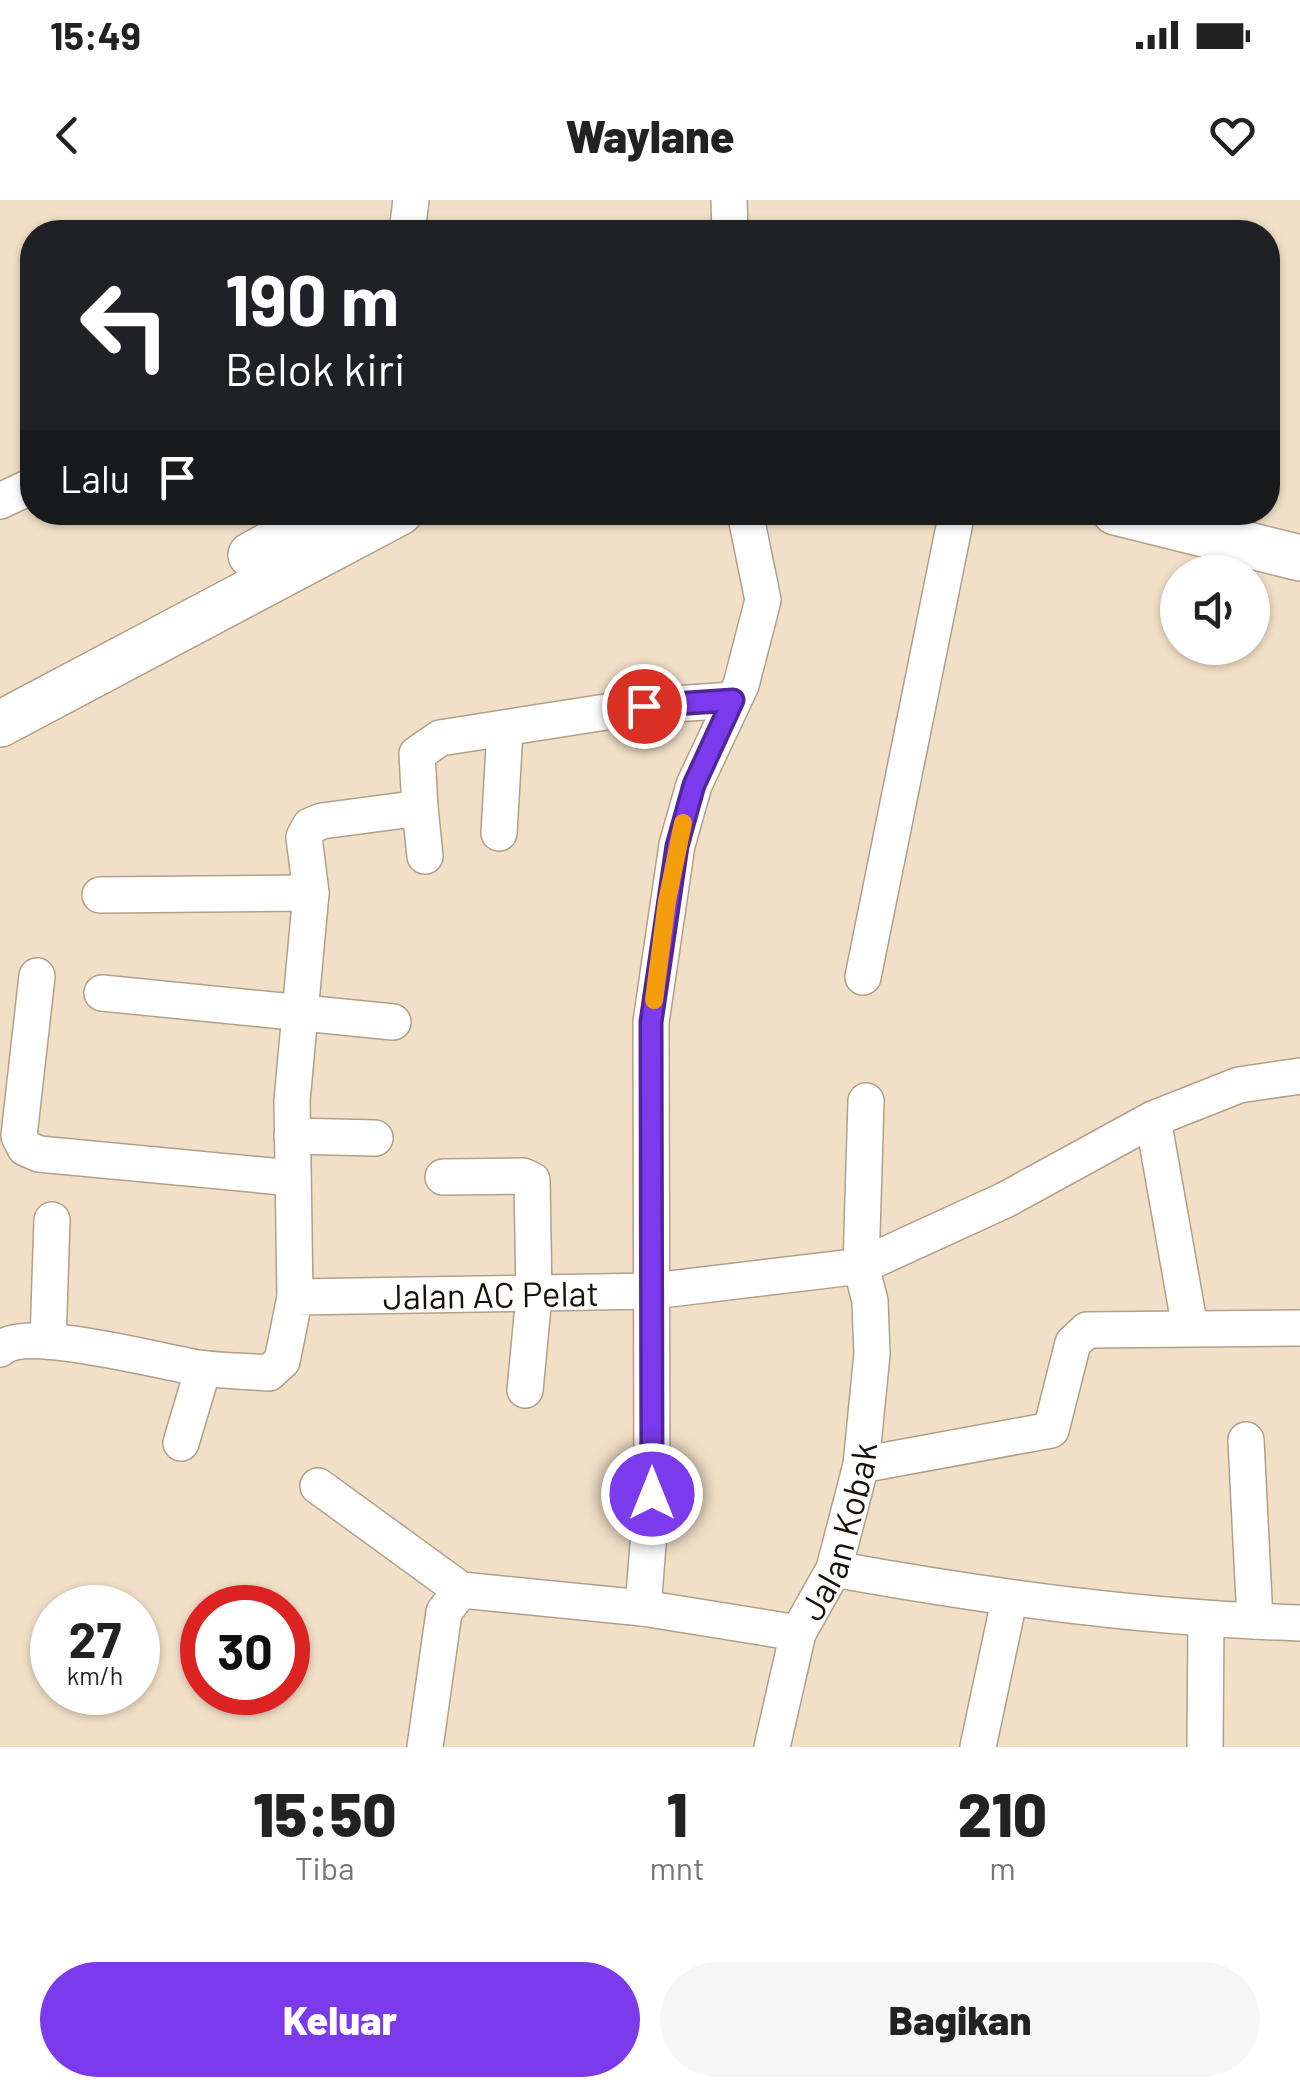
<!DOCTYPE html>
<html lang="id">
<head>
<meta charset="utf-8">
<style>
	:root { --surface:#fff; --page:#f6f6f6; --text:#222; --muted:#767676; --accent:#7c3aed }
	body { margin:0; font-family:Barlow,sans-serif; background:var(--page); color:var(--text); height:100vh; display:flex; flex-direction:column; font-size:38px; white-space:nowrap }
	* { box-sizing:border-box; margin:0 }
	p { font-size:32px; color:var(--muted) }
	.icon { flex:none; width:55px; height:55px; fill:none; stroke:currentColor; stroke-width:2; stroke-linecap:round; stroke-linejoin:round }
	.map { position:relative; height:1547px; overflow:hidden }
	.side { display:flex; flex-direction:column; background:var(--surface); flex:1 }
	.side>* { flex:none }
	.top-card { position:absolute; left:20px; top:20px; width:1260px; height:305px; border-radius:40px; box-shadow:0 2px 8px #0004; background:#202124; color:#fff; overflow:hidden }
	.tools { position:absolute; left:1160px; top:355px; display:grid; gap:20px }
	.tools a { display:grid; place-items:center; width:110px; height:110px; border-radius:50%; background:var(--surface); box-shadow:0 2px 8px #0004; font-size:50px }
	.speed { position:absolute; left:30px; top:1385px; display:flex; gap:20px; font-size:50px; font-weight:700; text-align:center }
	.speed>* { display:grid; place-content:center; width:130px; height:130px; border-radius:50%; background:var(--surface); box-shadow:0 2px 8px #0004; line-height:1 }
	.speed small { font-size:25px; font-weight:400 }
	.speed .limit { border:15px solid #d22; background:#fff; color:#111 }
	.pin { position:absolute; display:grid; place-items:center; width:85px; height:85px; color:#fff; margin:-42px; border:5px solid #fff; border-radius:50%; box-shadow:0 2px 10px #0007 }
	.me { position:absolute; width:110px; margin:-55px; rotate:0deg; stroke-linejoin:round; filter:drop-shadow(0 0 8px #0008) }
	.turn { display:flex; align-items:center; gap:35px; height:210px; padding:0 40px; font-size:45px }
	.turn .icon { width:130px; height:130px; stroke-width:2.5 }
	.turn b { display:block; font-size:70px; line-height:85px }
	.then { display:flex; align-items:center; height:95px; padding:0 40px; background:#0003; gap:20px; font-size:38px }
	.eta { display:flex; justify-content:space-evenly; align-items:center; height:170px; text-align:center }
	.eta b { font-size:60px; font-weight:800; line-height:70px }
	.primary-button { display:flex; gap:20px; margin-top:auto; padding:20px 40px }
	.primary-button a { flex:1; height:115px; border-radius:60px; background:var(--accent); color:#fff; font-size:40px; font-weight:800; line-height:115px; text-align:center }
	.primary-button a+a { background:var(--page); color:var(--text) }
	.status { display:flex; justify-content:space-between; align-items:center; height:70px; padding:0 50px; background:var(--surface); direction:ltr }
	.status svg { height:28px; fill:currentColor }
	header { display:flex; justify-content:space-between; align-items:center; height:130px; padding:0 40px; background:var(--surface); font-size:45px; font-weight:800 }
	.map>svg:first-child { display:block }
</style>
</head>
<body>
<div class="status"><b>15:49</b><svg viewBox="0 0 49 12"><path d="M0 12V9h3v3zM5 12V6h3v6zM10 12V3h3v9zM15 12V0h3v12zM26 1h20v11H26zM47 4h2v5h-2z"/></svg></div>
<header><svg class="icon" aria-label="back" viewBox="0 0 24 24"><path d="M15 5l-7 7 7 7"/></svg>Waylane<svg class="icon" aria-label="heart" viewBox="0 0 24 24"><path d="M12 20l-8-8c-3-5 5-10 8-4 3-6 11-1 8 4z"/></svg></header>
<div class="map">
<svg width="1300" height="1547" viewBox="0 0 1300 1547">
	<rect width="100%" height="100%" fill="#f2dfc7"/>
	<g fill="none" stroke-linecap="round" stroke-linejoin="round">
		<defs>
			<g id="minor">
				<path d="M729,0L730,32"/>
				<path d="M407,32L411,0"/>
				<path d="M0,301L32,286"/>
				<path d="M420,608L425,656"/>
				<path d="M499,633L505,530"/>
				<path d="M100,695L311,693"/>
				<path d="M37,776L19,936L25,948L39,954L293,978"/>
				<path d="M863,777L957,312"/>
				<path d="M102,793L393,822"/>
				<path d="M1153,919L1190,1128"/>
				<path d="M292,936L375,938"/>
				<path d="M443,977L523,976L532,980L534,1096L525,1190"/>
				<path d="M295,1097L292,901L311,693L304,637L310,626L322,621L420,608L417,554L440,538L644,506L733,500"/>
				<path d="M48,1141L52,1020"/>
				<path id="s1" d="M0,1149C27,1125 160,1162 199,1168C222,1171 246,1171 269,1173L282,1161L295,1097L653,1091L861,1066L1005,1000L1153,919L1239,885L1300,876"/>
				<path d="M1246,1240L1255,1421"/>
				<path d="M181,1243L203,1169"/>
				<path d="M861,1265L1051,1230L1073,1143L1087,1130L1300,1128"/>
				<path d="M318,1286L461,1390"/>
				<path d="M834,1369C989,1397 1142,1418 1300,1423"/>
				<path d="M461,1390L643,1408L798,1433"/>
				<path d="M643,1408L652,1294L651,822L677,645L694,585L741,485L763,400L745,312"/>
				<path d="M425,1547L444,1412L461,1390"/>
				<path id="s2" d="M772,1547L798,1433L834,1369L861,1265L872,1154L870,1101L861,1066L866,901"/>
				<path d="M978,1547L1009,1401"/>
				<path d="M1205,1547L1206,1419"/>
			</g>
			<g id="major">
				<path d="M1115,312L1300,358"/>
				<path d="M251,355L330,312"/>
				<path d="M0,524L400,312"/>
			</g>
		</defs>
		<!-- minor casing -->
		<use href="#minor" stroke="#b29f89" stroke-width="38"/>
		<!-- major casing -->
		<use href="#major" stroke="#b29f89" stroke-width="48"/>
		<!-- minor -->
		<use href="#minor" stroke="#fff" stroke-width="35"/>
		<!-- major -->
		<use href="#major" stroke="#fff" stroke-width="45"/>
	</g>
	<g fill="none" stroke-linecap="round" stroke-linejoin="round">
		<defs>
			<path id="route" d="M644,506L733,500L694,585L677,646L651,822L652,1294"/>
		</defs>
		<!-- route casing -->
		<use href="#route" stroke="#51269a" stroke-width="25"/>
		<!-- route -->
		<use href="#route" stroke="#7c3aed" stroke-width="18"/>
		<!-- slow -->
		<path stroke="#f59e0b" stroke-width="18" d="M654,800L667,701L683,623"/>
	</g>
	<g text-anchor="middle" dominant-baseline="central" stroke-width="10" stroke-linejoin="round" paint-order="stroke">
		<!-- street labels -->
		<g font-size="35" fill="#161008" stroke="#f2dfc7">
			<text stroke="none"><textPath href="#s1" startOffset="552">Jalan AC Pelat</textPath></text>
			<text stroke="none"><textPath href="#s2" startOffset="228">Jalan Kobak</textPath></text>
		</g>
	</g>
</svg>
<div class="tools">
<a><svg class="icon" aria-label="sound" viewBox="0 0 24 24"><path d="M4 9h4l5-4v14l-5-4H4zM17 9q2 3 0 6"/></svg></a>
</div>
<div class="speed"><div>27<small>km/h</small></div><div class="limit">30</div></div>
<div class="pin" style="left:644px;top:506px;background:#d93025"><svg class="icon" aria-label="arrive" viewBox="0 0 24 24"><path d="M6 21V4h12l-3 4 3 4H6"/></svg></div>
<svg class="me" style="left:652px;top:1294px" viewBox="-20 -20 40 40"><circle r="17" fill="#7c3aed" stroke="#fff" stroke-width="3"/><path d="M0-11L8 9 0 5-8 9z" fill="#fff"/></svg>
<div class="top-card">
<div class="turn"><svg class="icon" aria-label="left" viewBox="0 0 24 24"><path d="M17 20v-9H6M10 6l-5 5 5 5"/></svg><div><b>190 m</b>Belok kiri</div></div>
<div class="then">Lalu<svg class="icon" aria-label="arrive" viewBox="0 0 24 24"><path d="M6 21V4h12l-3 4 3 4H6"/></svg></div>
</div>
</div>
<section class="side">
<div class="eta">
<div><b>15:50</b><p>Tiba</p></div>
<div><b>1</b><p>mnt</p></div>
<div><b>210</b><p>m</p></div>
</div>
<div class="primary-button"><a>Keluar</a><a>Bagikan</a></div>
</section>
</body>
</html>
